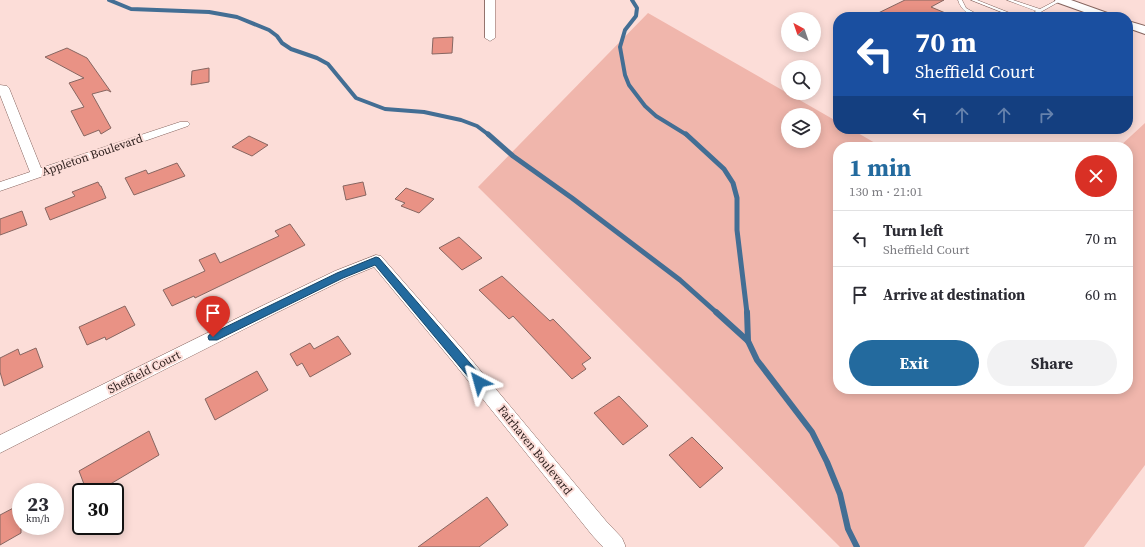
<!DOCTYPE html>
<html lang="en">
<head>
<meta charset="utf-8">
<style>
	:root { --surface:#fff; --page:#f2f2f3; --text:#2b2b33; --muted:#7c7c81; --line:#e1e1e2; --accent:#236a9e }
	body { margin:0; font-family:"Source Serif 4",serif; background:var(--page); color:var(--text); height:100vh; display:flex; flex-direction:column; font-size:15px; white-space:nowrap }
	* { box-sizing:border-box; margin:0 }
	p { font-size:13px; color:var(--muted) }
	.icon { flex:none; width:22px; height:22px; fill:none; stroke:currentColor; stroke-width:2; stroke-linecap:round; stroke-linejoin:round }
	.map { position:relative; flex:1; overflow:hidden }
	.sheet { position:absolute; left:833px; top:142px; width:300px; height:252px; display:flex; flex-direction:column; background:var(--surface); border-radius:16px; box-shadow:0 2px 10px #0003 }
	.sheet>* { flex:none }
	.hud { position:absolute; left:833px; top:12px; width:300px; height:122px; border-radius:16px; box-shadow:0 2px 10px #0003; background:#1a4fa0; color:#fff; overflow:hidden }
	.needle { width:26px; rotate:320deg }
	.controls { position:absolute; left:781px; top:12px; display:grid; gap:8px }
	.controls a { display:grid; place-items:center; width:40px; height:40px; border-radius:50%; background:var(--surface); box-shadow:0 2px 10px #0003; font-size:20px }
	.speed { position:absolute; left:12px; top:483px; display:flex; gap:8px; font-size:20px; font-weight:700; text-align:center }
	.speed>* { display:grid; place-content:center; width:52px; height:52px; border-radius:50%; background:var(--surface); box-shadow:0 2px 10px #0003; line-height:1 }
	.speed small { font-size:10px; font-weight:400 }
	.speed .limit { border:2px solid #111; border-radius:6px; background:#fff; color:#111 }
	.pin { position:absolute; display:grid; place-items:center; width:34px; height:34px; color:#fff; margin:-41px -17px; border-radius:50% 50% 50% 0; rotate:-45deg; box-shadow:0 0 4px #0007 }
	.pin .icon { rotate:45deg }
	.me { position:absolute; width:44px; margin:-22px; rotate:321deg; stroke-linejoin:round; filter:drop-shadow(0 0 3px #0008) }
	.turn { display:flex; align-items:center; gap:14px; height:84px; padding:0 16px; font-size:18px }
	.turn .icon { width:52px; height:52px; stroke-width:2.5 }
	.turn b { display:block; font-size:28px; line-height:34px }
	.lanes { display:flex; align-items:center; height:38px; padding:0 16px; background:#0003; justify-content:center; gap:20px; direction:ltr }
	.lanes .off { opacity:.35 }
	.round { display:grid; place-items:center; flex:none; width:42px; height:42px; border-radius:21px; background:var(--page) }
	.head { display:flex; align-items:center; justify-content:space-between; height:68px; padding:0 16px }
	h1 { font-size:24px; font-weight:700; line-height:30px; color:var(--accent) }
	.button { display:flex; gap:8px; margin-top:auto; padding:8px 16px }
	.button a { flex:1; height:46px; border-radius:24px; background:var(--accent); color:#fff; font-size:16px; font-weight:700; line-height:46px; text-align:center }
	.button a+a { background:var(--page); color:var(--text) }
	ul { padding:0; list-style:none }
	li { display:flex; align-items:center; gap:12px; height:56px; padding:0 16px; border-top:1px solid var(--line) }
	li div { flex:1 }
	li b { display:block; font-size:15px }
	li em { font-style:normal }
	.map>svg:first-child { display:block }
</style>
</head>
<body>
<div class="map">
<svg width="1145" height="547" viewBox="0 0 1145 547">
	<rect width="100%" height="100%" fill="#fcddd8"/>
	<!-- green -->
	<path fill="#f0b6ac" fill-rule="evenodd" d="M648,13L838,122V129H851L882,147H838V389H1128V147H1119L1145,123V465L1084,547H840L478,187ZM788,115H814V141H788Z"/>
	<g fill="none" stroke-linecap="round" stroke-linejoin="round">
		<!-- stream-far2 -->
		<g stroke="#436e94" stroke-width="4">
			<path d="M109,0L131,9L209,12L237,17L269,30L277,36L282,43L291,49L317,58L328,64L356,98L385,109L424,112L461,120L477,126L489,135"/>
			<path d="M632,0L637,8L636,16L625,30L620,47L625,75L629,85L645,106L656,116L687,135"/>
		</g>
		<!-- stream-far1 -->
		<g stroke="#436e94" stroke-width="5">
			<path d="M488,134L513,156L572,198L680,280L717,313"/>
			<path d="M686,134L724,169L733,183L737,198V230L747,313"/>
		</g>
		<!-- stream -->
		<g stroke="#436e94" stroke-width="6">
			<path d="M716,312L748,341L757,360L812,432L827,462L840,494L848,529L857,547"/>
			<path d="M747,312L748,341"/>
		</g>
	</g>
	<!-- building -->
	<g fill="#e99285" stroke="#876661">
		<path d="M905,0H944L931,7L955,17H870Z"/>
		<path d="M453,37L452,53L432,54L433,38Z"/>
		<path d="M67,48L87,58L111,92L107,90L92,94L111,128L101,134L99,130L84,136L71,111L84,107L69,83L84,78L45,57Z"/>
		<path d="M209,68V82L191,85L192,71Z"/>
		<path d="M249,136L268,145L252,156L232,147Z"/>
		<path d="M177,163L185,176L134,195L125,178L146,170L148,174Z"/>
		<path d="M98,182L100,186H101L106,198L50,220L45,208L75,196L72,192Z"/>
		<path d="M363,182L366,195L346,200L343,186Z"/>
		<path d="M406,188L434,199L419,213L401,206L405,203L395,199Z"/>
		<path d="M22,211L27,225L0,235V219Z"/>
		<path d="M290,224L305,245L195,298L194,296L172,306L163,290L205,271L199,260L215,253L220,263L279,236L275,231Z"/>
		<path d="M459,237L482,258L462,270L439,248Z"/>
		<path d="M502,276L550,321L553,319L591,358L582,364L586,369L572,379L513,316L509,319L479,290Z"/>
		<path d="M125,306L135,325L106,340L105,337L87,345L79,327Z"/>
		<path d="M338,336L351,354L310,377L302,363L297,366L290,354L310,343L314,349Z"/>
		<path d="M36,348L43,367L4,386L0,372V358L18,349L20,355Z"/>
		<path d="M257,371L268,390L215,420L205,399Z"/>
		<path d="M619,396L648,426L623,445L594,413Z"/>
		<path d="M149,431L159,455L97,492H87L79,471Z"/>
		<path d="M692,437L723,468L700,488L669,455Z"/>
		<path d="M487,497L508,525L479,547H418Z"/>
		<path d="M21,504V533L0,545V515Z"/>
	</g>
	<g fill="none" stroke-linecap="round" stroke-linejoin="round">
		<defs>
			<g id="service">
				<path d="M958,0H962L966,8L982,17C971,17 961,11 958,0Z"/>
				<path d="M971,0H977L1020,17H1014Z"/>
				<path d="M1007,0H1013L1040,9L1057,0H1062L1032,17H1027L1036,11Z"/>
			</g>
			<g id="minor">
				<path d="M485,0H495V38L490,41L485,38Z"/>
				<path d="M0,85L7,86L9,88L41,168L180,122H188L190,124L188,126L0,191V182L30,172L0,95Z"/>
				<path d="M376,255L381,256L465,352L606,521L622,538L625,545V547H603L592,535L453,362L374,267L345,279L276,313L0,453V435L264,305L335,271Z"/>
			</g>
			<g id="tertiary">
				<path d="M1055,0H1071L1113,15L1115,17H1098L1056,2Z"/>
				<path d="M1128,21L1145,26V34L1128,28Z"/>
			</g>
		</defs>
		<!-- service casing -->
		<use href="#service" stroke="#85645e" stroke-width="1"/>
		<!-- minor casing -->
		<use href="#minor" stroke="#85645e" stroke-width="1"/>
		<!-- tertiary casing -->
		<use href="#tertiary" stroke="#85645e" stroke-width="2"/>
		<!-- service -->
		<use href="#service" fill="#fff" fill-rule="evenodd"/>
		<!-- minor -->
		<use href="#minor" fill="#fff" fill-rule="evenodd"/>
		<!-- tertiary -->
		<use href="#tertiary" fill="#fff" fill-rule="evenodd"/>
	</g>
	<!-- route -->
	<path fill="#236a9e" stroke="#174567" d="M376,257L379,258L483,378L484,382L483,385L479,386L475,385L375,265L343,278L217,340H209L208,337L209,335L337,273Z"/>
	<g text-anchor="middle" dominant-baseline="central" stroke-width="4" stroke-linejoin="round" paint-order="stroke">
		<!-- street labels -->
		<g font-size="12" fill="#2b1d1b" stroke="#fcddd8">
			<text transform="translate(92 155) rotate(-19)">Appleton Boulevard</text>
			<text transform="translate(144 372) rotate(-27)">Sheffield Court</text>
			<text transform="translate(535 450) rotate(51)">Fairhaven Boulevard</text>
		</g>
	</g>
</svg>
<div class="controls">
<a><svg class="needle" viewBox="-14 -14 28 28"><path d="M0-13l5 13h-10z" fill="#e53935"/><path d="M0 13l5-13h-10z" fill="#7c7c81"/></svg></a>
<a><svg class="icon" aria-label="search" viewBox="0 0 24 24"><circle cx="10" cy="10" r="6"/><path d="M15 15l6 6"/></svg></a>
<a><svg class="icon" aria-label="layers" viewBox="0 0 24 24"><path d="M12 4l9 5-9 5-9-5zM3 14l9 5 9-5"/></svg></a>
</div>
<div class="speed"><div>23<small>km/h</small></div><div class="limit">30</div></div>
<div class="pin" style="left:213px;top:337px;background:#d93025"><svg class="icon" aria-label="arrive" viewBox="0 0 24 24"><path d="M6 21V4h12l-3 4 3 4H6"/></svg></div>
<svg class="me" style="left:479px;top:382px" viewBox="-20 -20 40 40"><path d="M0-17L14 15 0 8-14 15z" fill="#236a9e" stroke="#fff" stroke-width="4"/></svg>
<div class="hud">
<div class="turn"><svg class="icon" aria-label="left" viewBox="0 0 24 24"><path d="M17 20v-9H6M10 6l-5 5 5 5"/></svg><div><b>70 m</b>Sheffield Court</div></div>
<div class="lanes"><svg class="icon" aria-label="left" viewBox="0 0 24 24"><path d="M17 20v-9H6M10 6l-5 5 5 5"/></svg><svg class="icon off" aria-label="ahead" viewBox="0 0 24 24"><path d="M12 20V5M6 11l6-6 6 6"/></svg><svg class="icon off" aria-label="ahead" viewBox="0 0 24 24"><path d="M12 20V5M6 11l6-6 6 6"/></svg><svg class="icon off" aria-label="right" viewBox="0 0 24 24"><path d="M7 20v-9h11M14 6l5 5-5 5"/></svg></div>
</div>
<section class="sheet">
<div class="head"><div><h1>1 min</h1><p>130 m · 21:01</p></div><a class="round" style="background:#d93025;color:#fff"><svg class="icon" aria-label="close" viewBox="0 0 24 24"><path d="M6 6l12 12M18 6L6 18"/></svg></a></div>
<ul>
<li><svg class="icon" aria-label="left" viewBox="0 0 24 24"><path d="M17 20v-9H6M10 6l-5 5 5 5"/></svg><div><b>Turn left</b><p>Sheffield Court</p></div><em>70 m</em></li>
<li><svg class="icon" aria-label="arrive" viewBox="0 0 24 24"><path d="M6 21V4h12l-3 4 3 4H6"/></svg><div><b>Arrive at destination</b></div><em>60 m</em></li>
</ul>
<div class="button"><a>Exit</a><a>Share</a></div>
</section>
</div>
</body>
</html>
